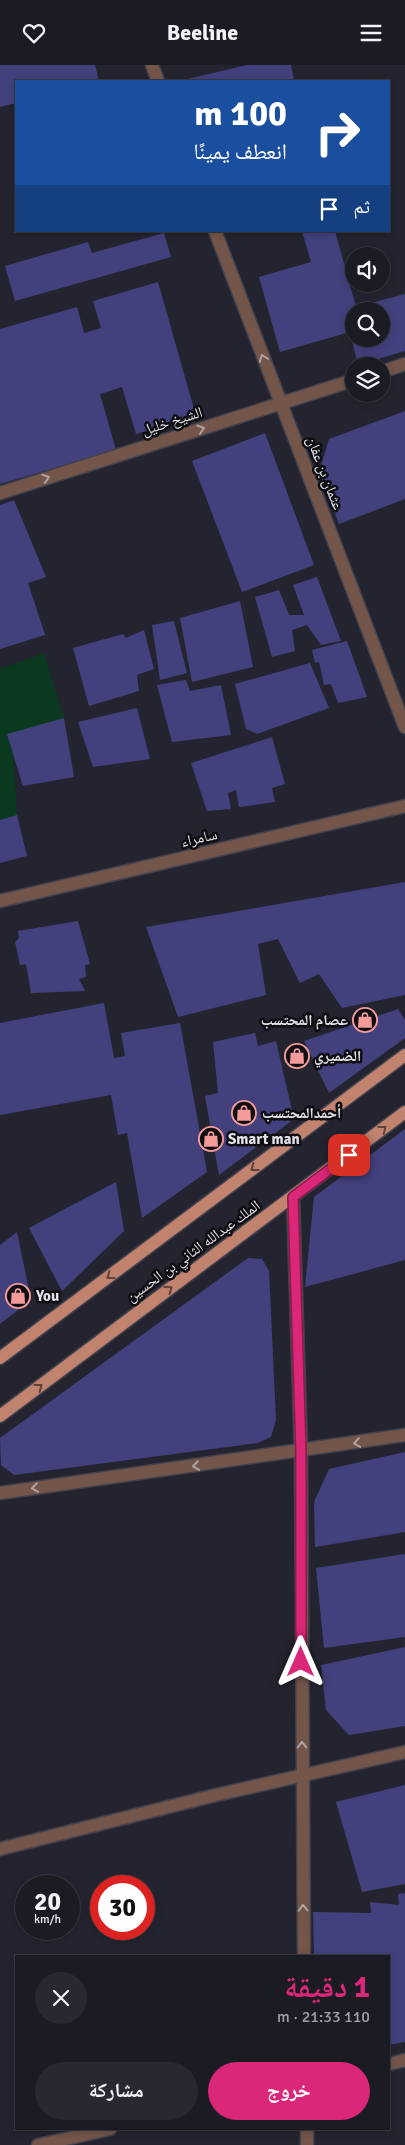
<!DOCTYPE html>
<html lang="ar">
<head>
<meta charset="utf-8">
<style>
	:root { --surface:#1b1b24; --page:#282831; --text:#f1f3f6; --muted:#a0a1a6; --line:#393941; --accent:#db2777 }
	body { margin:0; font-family:Signika,"Noto Naskh Arabic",sans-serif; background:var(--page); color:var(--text); direction:rtl; height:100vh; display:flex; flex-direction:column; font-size:19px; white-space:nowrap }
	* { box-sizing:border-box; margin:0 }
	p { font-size:16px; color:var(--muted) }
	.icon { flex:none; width:28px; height:28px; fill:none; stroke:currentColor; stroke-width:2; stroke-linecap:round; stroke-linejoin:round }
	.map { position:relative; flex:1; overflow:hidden; direction:ltr }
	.sheet { position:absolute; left:15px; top:1890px; width:375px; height:175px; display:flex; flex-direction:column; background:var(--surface); border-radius:0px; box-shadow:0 2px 8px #0003,0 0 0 1px var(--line); direction:rtl }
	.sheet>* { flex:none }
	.hud { position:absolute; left:15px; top:15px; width:375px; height:152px; border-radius:0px; box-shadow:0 2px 8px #0003,0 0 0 1px var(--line); direction:rtl; background:#1a4fa0; color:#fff; overflow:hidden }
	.buttons { position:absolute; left:345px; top:182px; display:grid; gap:10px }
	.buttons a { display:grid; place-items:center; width:45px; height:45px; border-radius:50%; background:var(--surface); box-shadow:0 2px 8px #0003,0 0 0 1px var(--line); font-size:25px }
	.speed { position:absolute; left:15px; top:1810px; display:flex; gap:10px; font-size:25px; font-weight:700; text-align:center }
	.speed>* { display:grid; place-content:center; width:65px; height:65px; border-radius:50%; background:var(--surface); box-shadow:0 2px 8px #0003,0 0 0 1px var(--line); line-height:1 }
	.speed small { font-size:12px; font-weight:400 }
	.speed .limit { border:8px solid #d22; background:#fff; color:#111 }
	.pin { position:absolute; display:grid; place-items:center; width:42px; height:42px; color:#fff; margin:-21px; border-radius:10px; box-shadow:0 2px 8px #0006 }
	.me { position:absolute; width:55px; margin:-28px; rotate:0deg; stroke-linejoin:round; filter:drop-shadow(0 0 4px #0008) }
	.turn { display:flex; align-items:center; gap:18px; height:105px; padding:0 20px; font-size:22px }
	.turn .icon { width:65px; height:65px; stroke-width:2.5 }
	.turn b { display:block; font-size:35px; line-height:42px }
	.then { display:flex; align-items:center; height:48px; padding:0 20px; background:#0003; gap:10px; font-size:19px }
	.round { display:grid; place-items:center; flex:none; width:52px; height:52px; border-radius:26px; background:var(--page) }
	.summary { display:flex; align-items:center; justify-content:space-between; height:85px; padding:0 20px }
	h1 { font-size:30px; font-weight:700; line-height:38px; color:var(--accent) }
	.button { display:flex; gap:10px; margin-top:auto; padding:10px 20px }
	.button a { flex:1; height:58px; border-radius:30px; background:var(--accent); color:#fff; font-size:20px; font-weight:700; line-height:58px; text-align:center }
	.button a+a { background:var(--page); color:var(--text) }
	header { display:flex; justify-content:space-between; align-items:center; height:65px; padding:0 20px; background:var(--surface); font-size:22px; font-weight:700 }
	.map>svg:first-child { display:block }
</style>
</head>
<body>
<header><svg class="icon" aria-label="menu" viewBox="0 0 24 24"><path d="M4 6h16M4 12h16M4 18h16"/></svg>Beeline<svg class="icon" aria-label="heart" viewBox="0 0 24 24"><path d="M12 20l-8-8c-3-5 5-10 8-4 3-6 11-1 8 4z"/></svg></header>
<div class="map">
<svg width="405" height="2080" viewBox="0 0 405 2080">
	<rect width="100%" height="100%" fill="#242430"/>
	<!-- green -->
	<path fill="#0b3920" d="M44,588L64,653L13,687L17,750L0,755V604Z"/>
	<!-- building -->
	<g fill="#43417d" fill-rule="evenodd">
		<path d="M0,0H95L99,16H16V38L0,42Z"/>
		<path d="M247,0H291L294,16H179Z"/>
		<path d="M302,166H335L356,242L405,229V286L358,300L350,267L280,287L259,212L311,197ZM354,246H381V274H354Z"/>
		<path d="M164,168L171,192L15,236L5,201L88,177L92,188Z"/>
		<path d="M158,217L196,351L136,369L122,322L100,329L116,385L0,419V264L77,242L84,268L101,263L93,236Z"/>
		<path d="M405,346V434L339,459L319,407L329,374Z"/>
		<path d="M265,368L314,500L242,527L192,396Z"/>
		<path d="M14,435L46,512L28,518L45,570L0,584V440Z"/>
		<path d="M317,512L341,576L321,580L307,560L292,565L295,586L272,592L255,532L279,525L289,550H304L293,520Z"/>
		<path d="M240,536L253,602L192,617L180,553Z"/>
		<path d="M174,556L187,608L160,615L152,560Z"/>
		<path d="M144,565L154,604L137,610L139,626L89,641L73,583L123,569L126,573Z"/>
		<path d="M347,576L367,632L338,638L331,619L324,620L319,597L315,598L312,585Z"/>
		<path d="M310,598L329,643L257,669L246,664L235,619Z"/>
		<path d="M186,615L190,626L221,620L231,670L172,677L157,620Z"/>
		<path d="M137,643L150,694L93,702L78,657Z"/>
		<path d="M64,653L74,712L23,721L7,669Z"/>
		<path d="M272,672L285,719L272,723L275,737L239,742L236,725L228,728L231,744L207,746L191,698Z"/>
		<path d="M17,750L27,791L0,798V755Z"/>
		<path d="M405,817V930L342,943L319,909L300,918L278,874L258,879L266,930L178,952L146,862Z"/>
		<path d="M78,856L90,899L85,900L86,912L79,914L85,926L31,928L26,899L20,900L15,877L19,873L18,866Z"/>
		<path d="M104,938L114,993L125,991L121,968L180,958L207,1107L142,1153L127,1068L118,1070L111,1030L0,1050V958Z"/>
		<path d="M398,944L405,955V973L329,1028L304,976Z"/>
		<path d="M255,968L258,981L276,976L294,1054L219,1110L205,1031L218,1028L213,977Z"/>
		<path d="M405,1064V1195L305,1222L314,1132Z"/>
		<path d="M116,1117L124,1166L62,1226L29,1163Z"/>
		<path d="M17,1167L31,1235L0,1259V1180Z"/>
		<path d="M248,1193L262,1194L269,1206L276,1355L271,1372L258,1378L14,1410L1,1400L0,1373Z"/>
		<path d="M405,1387V1467L315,1482L314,1437L329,1404Z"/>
		<path d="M405,1489V1572L324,1583L316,1503Z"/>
		<path d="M405,1582V1661L349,1670L326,1645L321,1600Z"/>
		<path d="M405,1720V1819L362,1827L336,1737Z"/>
		<path d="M405,1828V1977L389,1980V1891H314L313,1847L371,1848L370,1837L399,1840L398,1829Z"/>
	</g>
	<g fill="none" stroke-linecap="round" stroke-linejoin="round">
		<defs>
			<g id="minor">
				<path d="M152,0L158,16"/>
				<path d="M215,166L405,662"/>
				<path d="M381,307L405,299"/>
				<path d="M0,428L354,315"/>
				<path d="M0,836L405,741"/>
				<path d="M293,1132L301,1387L304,1891"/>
				<path d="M0,1428L405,1370"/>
				<path d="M0,1784L216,1730L405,1687"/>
				<path d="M389,1999L405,1995"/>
				<path d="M307,2064V2080"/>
				<path d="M38,2080L110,2064"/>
			</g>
			<g id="primary">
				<path d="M0,1293L405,990"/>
				<path d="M0,1351L405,1047"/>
			</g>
		</defs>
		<!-- minor casing -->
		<use href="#minor" stroke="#42424e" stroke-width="15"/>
		<!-- primary casing -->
		<use href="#primary" stroke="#42424e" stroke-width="15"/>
		<!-- minor -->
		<use href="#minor" stroke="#73554a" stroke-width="12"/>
		<!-- primary -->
		<use href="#primary" stroke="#c1826e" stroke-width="12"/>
	</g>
	<!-- one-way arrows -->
	<defs><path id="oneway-chevron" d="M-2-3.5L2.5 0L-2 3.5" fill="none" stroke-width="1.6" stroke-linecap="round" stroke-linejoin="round" transform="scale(1.25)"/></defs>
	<g stroke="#b0a2a1">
		<use href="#oneway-chevron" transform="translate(263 293) rotate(-111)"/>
		<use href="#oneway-chevron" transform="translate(201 364) rotate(-18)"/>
		<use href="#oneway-chevron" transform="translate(46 413) rotate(-18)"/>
		<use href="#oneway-chevron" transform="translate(357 1378) rotate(171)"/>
		<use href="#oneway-chevron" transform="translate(196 1401) rotate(172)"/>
		<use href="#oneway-chevron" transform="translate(35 1423) rotate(172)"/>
		<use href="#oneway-chevron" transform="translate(302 1680) rotate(-90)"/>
		<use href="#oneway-chevron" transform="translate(303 1843) rotate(-91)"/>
	</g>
	<g stroke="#5f423c">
		<use href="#oneway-chevron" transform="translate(383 1064) rotate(-38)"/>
		<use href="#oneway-chevron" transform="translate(254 1103) rotate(143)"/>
		<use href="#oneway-chevron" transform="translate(110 1211) rotate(143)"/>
		<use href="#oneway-chevron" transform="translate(169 1224) rotate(-36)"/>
		<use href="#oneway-chevron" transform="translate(39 1322) rotate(-37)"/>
	</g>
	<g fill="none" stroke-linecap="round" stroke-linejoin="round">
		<defs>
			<path id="route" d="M301,1597V1387L293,1132L349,1090"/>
		</defs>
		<!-- route casing -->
		<use href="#route" stroke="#8e194d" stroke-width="12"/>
		<!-- route -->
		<use href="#route" stroke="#db2777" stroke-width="9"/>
	</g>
	<!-- icons -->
	<defs>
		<symbol id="shop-ring" viewBox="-11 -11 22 22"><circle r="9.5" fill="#0e0e13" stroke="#f59b99" stroke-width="1.5"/><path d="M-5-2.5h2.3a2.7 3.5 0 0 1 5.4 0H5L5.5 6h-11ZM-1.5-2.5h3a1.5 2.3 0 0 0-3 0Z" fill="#f59b99"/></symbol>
	</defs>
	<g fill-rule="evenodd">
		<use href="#shop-ring" x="351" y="941" width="28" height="28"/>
		<use href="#shop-ring" x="283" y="977" width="28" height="28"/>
		<use href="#shop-ring" x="230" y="1034" width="28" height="28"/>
		<use href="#shop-ring" x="197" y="1060" width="28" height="28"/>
		<use href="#shop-ring" x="4" y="1217" width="28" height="28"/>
	</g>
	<g text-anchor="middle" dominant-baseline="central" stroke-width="5" stroke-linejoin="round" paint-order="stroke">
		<!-- street labels -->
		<g font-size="15" fill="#e1e1e9" stroke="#0e0e13">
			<text transform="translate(172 356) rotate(-18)">الشيخ خليل</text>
			<text transform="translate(325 408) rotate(69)">عثمان بن عفان</text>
			<text transform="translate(199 773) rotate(-13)">سامراء</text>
			<text transform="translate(193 1186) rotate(-36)">الملك عبدالله الثاني بن الحسين</text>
		</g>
		<!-- poi labels -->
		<g font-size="15" font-weight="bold" fill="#e1e1e9" stroke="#0e0e13" text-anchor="start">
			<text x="348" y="955" text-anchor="end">عصام المحتسب</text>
			<text x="314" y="991">الضميري</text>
			<text x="262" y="1048">أحمدالمحتسب</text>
			<text x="228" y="1074">Smart man</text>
			<text x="36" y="1231">You</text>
		</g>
	</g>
</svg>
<div class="buttons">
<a><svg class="icon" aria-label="sound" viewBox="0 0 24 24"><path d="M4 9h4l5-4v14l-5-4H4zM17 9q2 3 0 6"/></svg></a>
<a><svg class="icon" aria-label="search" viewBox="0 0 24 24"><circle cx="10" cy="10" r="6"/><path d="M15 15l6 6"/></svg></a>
<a><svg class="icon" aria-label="layers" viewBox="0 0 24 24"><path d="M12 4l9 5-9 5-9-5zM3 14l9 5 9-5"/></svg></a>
</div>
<div class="speed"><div>20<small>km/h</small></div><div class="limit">30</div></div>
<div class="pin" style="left:349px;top:1090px;background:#d93025"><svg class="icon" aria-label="arrive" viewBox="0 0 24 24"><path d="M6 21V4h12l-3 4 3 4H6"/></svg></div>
<svg class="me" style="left:301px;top:1597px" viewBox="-20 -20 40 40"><path d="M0-17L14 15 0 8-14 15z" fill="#db2777" stroke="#fff" stroke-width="4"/></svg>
<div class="hud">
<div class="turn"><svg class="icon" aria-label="right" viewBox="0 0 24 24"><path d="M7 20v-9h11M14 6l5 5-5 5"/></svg><div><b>100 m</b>انعطف يمينًا</div></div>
<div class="then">ثم<svg class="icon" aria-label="arrive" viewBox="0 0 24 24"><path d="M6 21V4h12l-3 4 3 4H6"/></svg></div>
</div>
<section class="sheet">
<div class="summary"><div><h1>1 دقيقة</h1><p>110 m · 21:33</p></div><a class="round"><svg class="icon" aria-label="close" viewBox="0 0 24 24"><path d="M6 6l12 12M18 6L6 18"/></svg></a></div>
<div class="button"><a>خروج</a><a>مشاركة</a></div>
</section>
</div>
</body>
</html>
